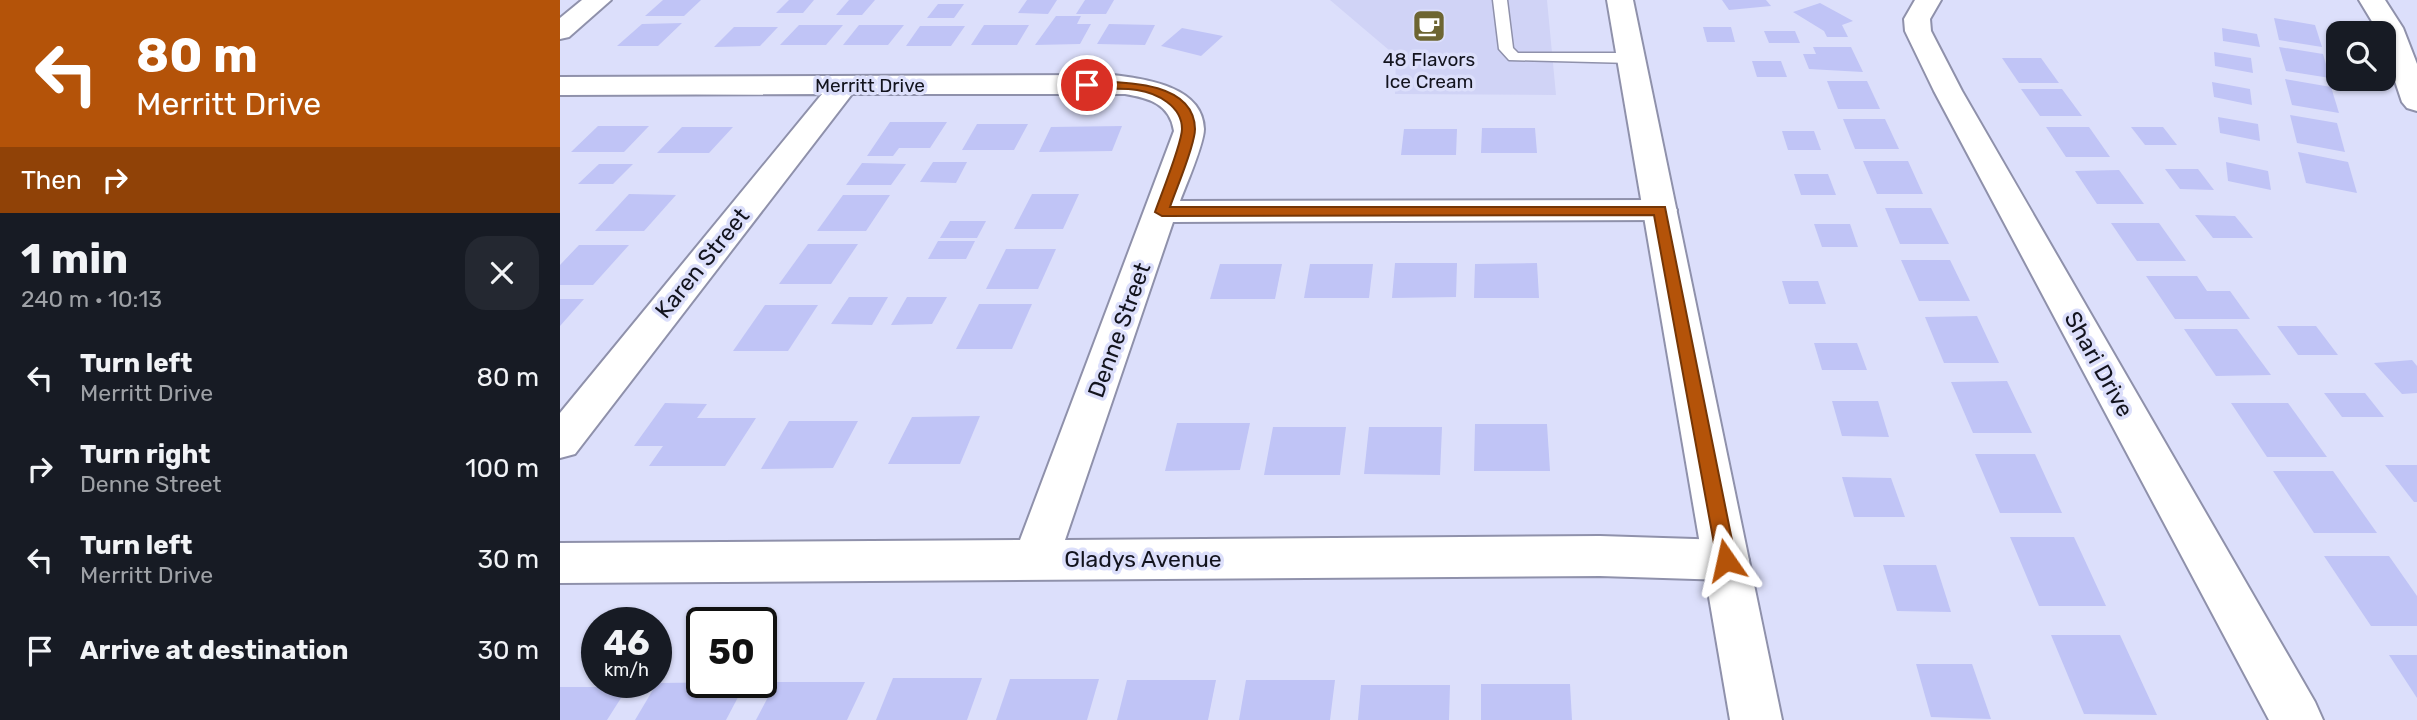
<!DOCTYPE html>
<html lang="en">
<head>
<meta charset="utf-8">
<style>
	:root { --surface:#171b24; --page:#242831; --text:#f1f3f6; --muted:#9ea1a6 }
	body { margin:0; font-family:Rubik,sans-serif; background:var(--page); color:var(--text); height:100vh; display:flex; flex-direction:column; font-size:26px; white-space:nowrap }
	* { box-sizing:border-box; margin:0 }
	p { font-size:23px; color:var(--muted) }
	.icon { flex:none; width:38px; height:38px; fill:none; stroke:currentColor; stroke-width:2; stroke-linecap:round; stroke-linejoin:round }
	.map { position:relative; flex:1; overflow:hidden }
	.sheet { display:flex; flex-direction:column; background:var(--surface); width:560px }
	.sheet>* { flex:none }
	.guide { background:#b45309; color:#fff; overflow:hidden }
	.tools { position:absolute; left:1766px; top:21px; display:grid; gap:14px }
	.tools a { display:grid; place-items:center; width:70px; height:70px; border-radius:14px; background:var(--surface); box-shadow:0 2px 5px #0004; font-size:35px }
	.speed { position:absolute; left:21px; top:607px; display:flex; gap:14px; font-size:35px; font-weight:700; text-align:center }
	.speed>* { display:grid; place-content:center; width:91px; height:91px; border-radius:50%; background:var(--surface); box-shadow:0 2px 5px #0004; line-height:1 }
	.speed small { font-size:18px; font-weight:400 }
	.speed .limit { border:4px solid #111; border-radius:10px; background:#fff; color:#111 }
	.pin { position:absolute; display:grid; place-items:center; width:60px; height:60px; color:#fff; margin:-30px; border:4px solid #fff; border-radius:50%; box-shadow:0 2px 7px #0007 }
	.me { position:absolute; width:77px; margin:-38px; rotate:349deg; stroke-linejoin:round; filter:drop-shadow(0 0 5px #0008) }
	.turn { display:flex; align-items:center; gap:24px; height:147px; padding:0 21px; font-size:32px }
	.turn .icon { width:91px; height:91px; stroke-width:2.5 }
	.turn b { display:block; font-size:49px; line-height:60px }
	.then { display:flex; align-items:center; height:66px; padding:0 21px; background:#0003; gap:14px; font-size:26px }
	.round { display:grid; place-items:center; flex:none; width:74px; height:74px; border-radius:21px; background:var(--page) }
	.head { display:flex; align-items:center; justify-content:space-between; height:119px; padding:0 21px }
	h1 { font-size:42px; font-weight:700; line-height:52px }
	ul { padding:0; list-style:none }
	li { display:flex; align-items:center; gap:21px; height:91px; padding:0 21px }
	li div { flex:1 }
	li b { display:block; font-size:26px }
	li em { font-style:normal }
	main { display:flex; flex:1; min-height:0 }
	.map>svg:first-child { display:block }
</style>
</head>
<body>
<main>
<section class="sheet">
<div class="guide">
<div class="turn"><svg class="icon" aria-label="left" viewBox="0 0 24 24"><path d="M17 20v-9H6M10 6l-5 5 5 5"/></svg><div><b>80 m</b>Merritt Drive</div></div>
<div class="then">Then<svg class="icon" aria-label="right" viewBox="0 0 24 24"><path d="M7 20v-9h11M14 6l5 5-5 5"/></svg></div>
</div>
<div class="head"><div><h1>1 min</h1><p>240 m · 10:13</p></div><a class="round"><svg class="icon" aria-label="close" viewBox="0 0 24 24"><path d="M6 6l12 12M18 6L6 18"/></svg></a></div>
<ul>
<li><svg class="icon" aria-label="left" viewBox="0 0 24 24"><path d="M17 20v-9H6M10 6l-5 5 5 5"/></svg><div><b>Turn left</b><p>Merritt Drive</p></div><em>80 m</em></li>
<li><svg class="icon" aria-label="right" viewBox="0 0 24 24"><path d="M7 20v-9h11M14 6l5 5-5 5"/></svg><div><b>Turn right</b><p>Denne Street</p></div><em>100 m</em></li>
<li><svg class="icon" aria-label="left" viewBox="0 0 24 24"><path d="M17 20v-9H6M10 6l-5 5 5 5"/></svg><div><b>Turn left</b><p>Merritt Drive</p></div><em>30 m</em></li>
<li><svg class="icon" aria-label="arrive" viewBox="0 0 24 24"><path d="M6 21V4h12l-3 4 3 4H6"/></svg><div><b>Arrive at destination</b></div><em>30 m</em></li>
</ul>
</section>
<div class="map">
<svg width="1857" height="720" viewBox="0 0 1857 720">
	<rect width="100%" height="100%" fill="#dcdffb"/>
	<!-- built -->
	<path fill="#d0d3f6" d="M770,0H987L996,95L835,94L836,56Z"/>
	<!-- building -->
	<g fill="#c0c4f6">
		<path d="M103,0H141L124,16H85Z"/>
		<path d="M229,0H254L243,13H216Z"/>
		<path d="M289,0H315L302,15H276Z"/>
		<path d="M467,0H497L488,14L458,13Z"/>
		<path d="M525,0H554L546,14H516Z"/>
		<path d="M1162,0H1206L1211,6L1169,10Z"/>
		<path d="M1260,3L1293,21L1282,25L1288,37H1267L1264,31L1233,12Z"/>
		<path d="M378,4H404L394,18H367Z"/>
		<path d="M496,16H521L517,24H531L520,44L475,45Z"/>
		<path d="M1714,18L1755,25L1762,47L1719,40Z"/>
		<path d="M122,23L98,46H57L82,24Z"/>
		<path d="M549,24L595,25L585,45L537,44Z"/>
		<path d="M239,25H283L266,45H220Z"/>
		<path d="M299,25H344L328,45H283Z"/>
		<path d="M424,25H469L457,45H411Z"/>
		<path d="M360,26H405L391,46H346Z"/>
		<path d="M174,27H218L200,46L154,47Z"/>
		<path d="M1143,27H1171L1175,42H1147Z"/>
		<path d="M622,28L663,36L641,56L601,46Z"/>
		<path d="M1662,28L1697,34L1700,47L1663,41Z"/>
		<path d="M1204,31H1235L1240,43H1209Z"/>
		<path d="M1253,47H1291L1303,72L1249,69L1243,54H1256Z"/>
		<path d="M1719,47L1763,54L1770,78L1726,71Z"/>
		<path d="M1654,52L1691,58L1693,73L1655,66Z"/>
		<path d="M1442,58H1481L1499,83H1459Z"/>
		<path d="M1192,61H1221L1227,77H1197Z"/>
		<path d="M1725,79L1771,87L1779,113L1732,105Z"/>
		<path d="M1267,81H1307L1320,109H1278Z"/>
		<path d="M1652,82L1690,89L1692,105L1654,97Z"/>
		<path d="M1461,89H1502L1522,116H1480Z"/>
		<path d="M1730,115L1777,123L1785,152L1737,143Z"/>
		<path d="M1658,117L1698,124L1700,141L1660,133Z"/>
		<path d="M1283,119H1325L1339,149H1295Z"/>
		<path d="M330,122H387L370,148H339L333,156H307Z"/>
		<path d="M417,124H468L454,150H402Z"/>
		<path d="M38,126H89L64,152H11Z"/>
		<path d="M562,126L552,151L479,152L491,127Z"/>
		<path d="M122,127H173L149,153H97Z"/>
		<path d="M1486,127H1529L1550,157H1506Z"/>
		<path d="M1571,127H1603L1617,145H1585Z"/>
		<path d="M922,128H975L977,153H921Z"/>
		<path d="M844,129H897L896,155H841Z"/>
		<path d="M1222,131H1254L1261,150H1228Z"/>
		<path d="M1738,152L1788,162L1797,193L1746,183Z"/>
		<path d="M1303,161H1348L1363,194H1317Z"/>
		<path d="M373,162H407L396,183L360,182Z"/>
		<path d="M1666,162L1708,171L1711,190L1668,181Z"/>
		<path d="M302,163L346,164L331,185H286Z"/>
		<path d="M39,164H73L53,184H18Z"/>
		<path d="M1605,169H1638L1654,190L1620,189Z"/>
		<path d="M1559,170L1584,204H1537L1515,171Z"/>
		<path d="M1234,174H1268L1276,195H1241Z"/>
		<path d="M69,194L116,195L84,231H35Z"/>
		<path d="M472,194H519L503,229H454Z"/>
		<path d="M283,195H330L306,231H257Z"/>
		<path d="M1325,208H1371L1389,244H1340Z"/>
		<path d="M1635,215L1675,216L1693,238H1653Z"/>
		<path d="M390,221H426L417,238H380Z"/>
		<path d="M1551,223H1599L1626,261H1577Z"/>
		<path d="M1254,224H1290L1298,247H1262Z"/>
		<path d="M378,241H415L406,259H368Z"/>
		<path d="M248,244H298L271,284H219Z"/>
		<path d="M19,245H69L33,285H0V265Z"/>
		<path d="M446,249H496L478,289H426Z"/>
		<path d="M1341,260H1390L1410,301H1359Z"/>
		<path d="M835,263H897L896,297L832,298Z"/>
		<path d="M977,263L979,298H914L915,264Z"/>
		<path d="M660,264H722L715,299H650Z"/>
		<path d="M750,264H813L809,298H744Z"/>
		<path d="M1586,276H1637L1647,291H1670L1690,319H1615Z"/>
		<path d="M1222,281H1258L1266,304H1229Z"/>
		<path d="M289,297H328L312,325L271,324Z"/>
		<path d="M347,297H387L372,324L331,325Z"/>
		<path d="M0,299H24L0,326Z"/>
		<path d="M419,304H472L452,349H396Z"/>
		<path d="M205,305H258L228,351H173Z"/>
		<path d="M1417,316L1439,363H1384L1365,317Z"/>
		<path d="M1717,326H1756L1778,355H1738Z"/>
		<path d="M1624,329H1677L1711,375L1656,376Z"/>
		<path d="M1254,343H1297L1307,370H1262Z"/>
		<path d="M1852,360L1857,366V393L1842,394L1814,363Z"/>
		<path d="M1447,381L1472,433H1413L1391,382Z"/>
		<path d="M1764,393H1805L1824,417H1782Z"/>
		<path d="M1272,401H1318L1329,437L1282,436Z"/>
		<path d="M105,403L147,404L137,418H196L165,466H89L103,446H74Z"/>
		<path d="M1671,403H1728L1767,457H1707Z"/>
		<path d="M420,416L400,464H328L352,417Z"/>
		<path d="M229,421H298L273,468L201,469Z"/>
		<path d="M617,423H690L680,470L605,471Z"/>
		<path d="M915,424H987L990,471H914Z"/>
		<path d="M713,427H786L780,475H704Z"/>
		<path d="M809,427H882L880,475L804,474Z"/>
		<path d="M1415,454H1475L1502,513H1440Z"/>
		<path d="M1825,465H1857V502H1854Z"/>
		<path d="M1713,471H1773L1817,533H1754Z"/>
		<path d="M1282,477L1331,478L1345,517H1294Z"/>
		<path d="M1450,537H1514L1546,606H1479Z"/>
		<path d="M1764,556H1829L1857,596V626H1811Z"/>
		<path d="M1323,565H1376L1391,612L1337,611Z"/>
		<path d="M1491,635H1560L1597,715L1524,714Z"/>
		<path d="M1829,655H1857V698Z"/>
		<path d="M1356,664H1412L1431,719L1371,717Z"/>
		<path d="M333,678H422L407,720H316Z"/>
		<path d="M450,679H539L527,720H436Z"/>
		<path d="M567,680H656L648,720H557Z"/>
		<path d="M686,680H775L770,720H679Z"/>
		<path d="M186,682L166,720H75L97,683Z"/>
		<path d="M216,682H305L287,720H196Z"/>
		<path d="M921,684H1010L1012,720H921Z"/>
		<path d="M801,685H890L889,720H798Z"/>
		<path d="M0,687H68L47,720H0Z"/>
	</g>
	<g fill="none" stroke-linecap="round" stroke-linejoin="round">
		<defs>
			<path id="lane" d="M933,0H947L953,48L958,53H1071L1079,58L1071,63L949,60L939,49Z"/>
			<g id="street">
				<path d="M22,0H51L9,37L0,39V18Z"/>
				<path d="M1355,0H1381L1370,19L1371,31L1402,91L1755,702L1763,720H1709L1374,91L1345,31L1344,19Z"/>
				<path d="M1799,0H1825L1843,28L1857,64V111L1847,108L1842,102L1824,48V33H1819Z"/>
				<path d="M553,75C585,79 643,86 644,129C644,144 626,185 620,201L1100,200L1112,203L1117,210L1112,217L1100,220L613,222L505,540L1040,536L1166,540L1182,546L1189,560L1182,574L1166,580L1040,576L0,583V543L460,540L614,131C610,104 589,98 565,94H292L15,454L0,458V413L262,94L0,95V77Z"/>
			</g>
			<path id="secondary" d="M1047,0H1073L1222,720H1170Z"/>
		</defs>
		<!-- lane casing -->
		<use href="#lane" stroke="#8f91ab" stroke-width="3"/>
		<!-- street casing -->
		<use href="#street" stroke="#8f91ab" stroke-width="4"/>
		<!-- secondary casing -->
		<use href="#secondary" stroke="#8f91ab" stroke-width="4"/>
		<!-- lane -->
		<use href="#lane" fill="#fff" fill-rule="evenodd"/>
		<!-- street -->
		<use href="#street" fill="#fff" fill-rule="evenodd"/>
		<!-- secondary -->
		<use href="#secondary" fill="#fff" fill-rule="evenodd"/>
	</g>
	<!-- route -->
	<path fill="#b45309" stroke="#753606" stroke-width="2" d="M527,81C560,82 634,80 635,129C635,146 616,189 610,207H1105L1176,560L1173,566L1166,568L1160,566L1157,560L1094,215L602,216L595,212C601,195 622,143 622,129C622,106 597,93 577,90C559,87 540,91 522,87V82Z"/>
	<!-- icons -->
	<defs>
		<symbol id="cafe-square" viewBox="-11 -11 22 22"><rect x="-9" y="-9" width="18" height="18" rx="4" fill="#6d6532" stroke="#dcdffb"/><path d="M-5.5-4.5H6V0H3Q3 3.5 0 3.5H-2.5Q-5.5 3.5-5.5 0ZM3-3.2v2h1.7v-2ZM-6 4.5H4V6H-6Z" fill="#fff"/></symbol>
	</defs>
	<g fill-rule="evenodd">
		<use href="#cafe-square" x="850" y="7" width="38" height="38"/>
	</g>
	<g text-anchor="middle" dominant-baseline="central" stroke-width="7" stroke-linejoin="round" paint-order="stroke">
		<!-- far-poi labels -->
		<g font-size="19" fill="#13141e" stroke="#dcdffb">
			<text x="869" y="59">48 Flavors<tspan x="869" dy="22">Ice Cream</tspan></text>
		</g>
		<!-- far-street labels -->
		<g font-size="19" fill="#13141e" stroke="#dcdffb">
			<text x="310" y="85">Merritt Drive</text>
		</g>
		<!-- street labels -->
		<g font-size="23" fill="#13141e" stroke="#dcdffb">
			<text transform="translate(142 263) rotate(-51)">Karen Street</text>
			<text transform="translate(559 330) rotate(-70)">Denne Street</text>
			<text transform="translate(1539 364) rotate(61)">Shari Drive</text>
			<text x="583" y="559">Gladys Avenue</text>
		</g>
	</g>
</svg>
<div class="tools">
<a><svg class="icon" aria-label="search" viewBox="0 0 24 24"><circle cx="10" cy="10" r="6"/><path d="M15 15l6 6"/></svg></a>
</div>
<div class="speed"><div>46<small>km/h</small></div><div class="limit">50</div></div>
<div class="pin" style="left:527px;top:85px;background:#d93025"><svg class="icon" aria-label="arrive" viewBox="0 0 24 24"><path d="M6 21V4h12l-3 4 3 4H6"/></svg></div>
<svg class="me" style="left:1166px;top:560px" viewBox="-20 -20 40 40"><path d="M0-17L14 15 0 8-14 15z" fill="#b45309" stroke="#fff" stroke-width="4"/></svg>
</div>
</main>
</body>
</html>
